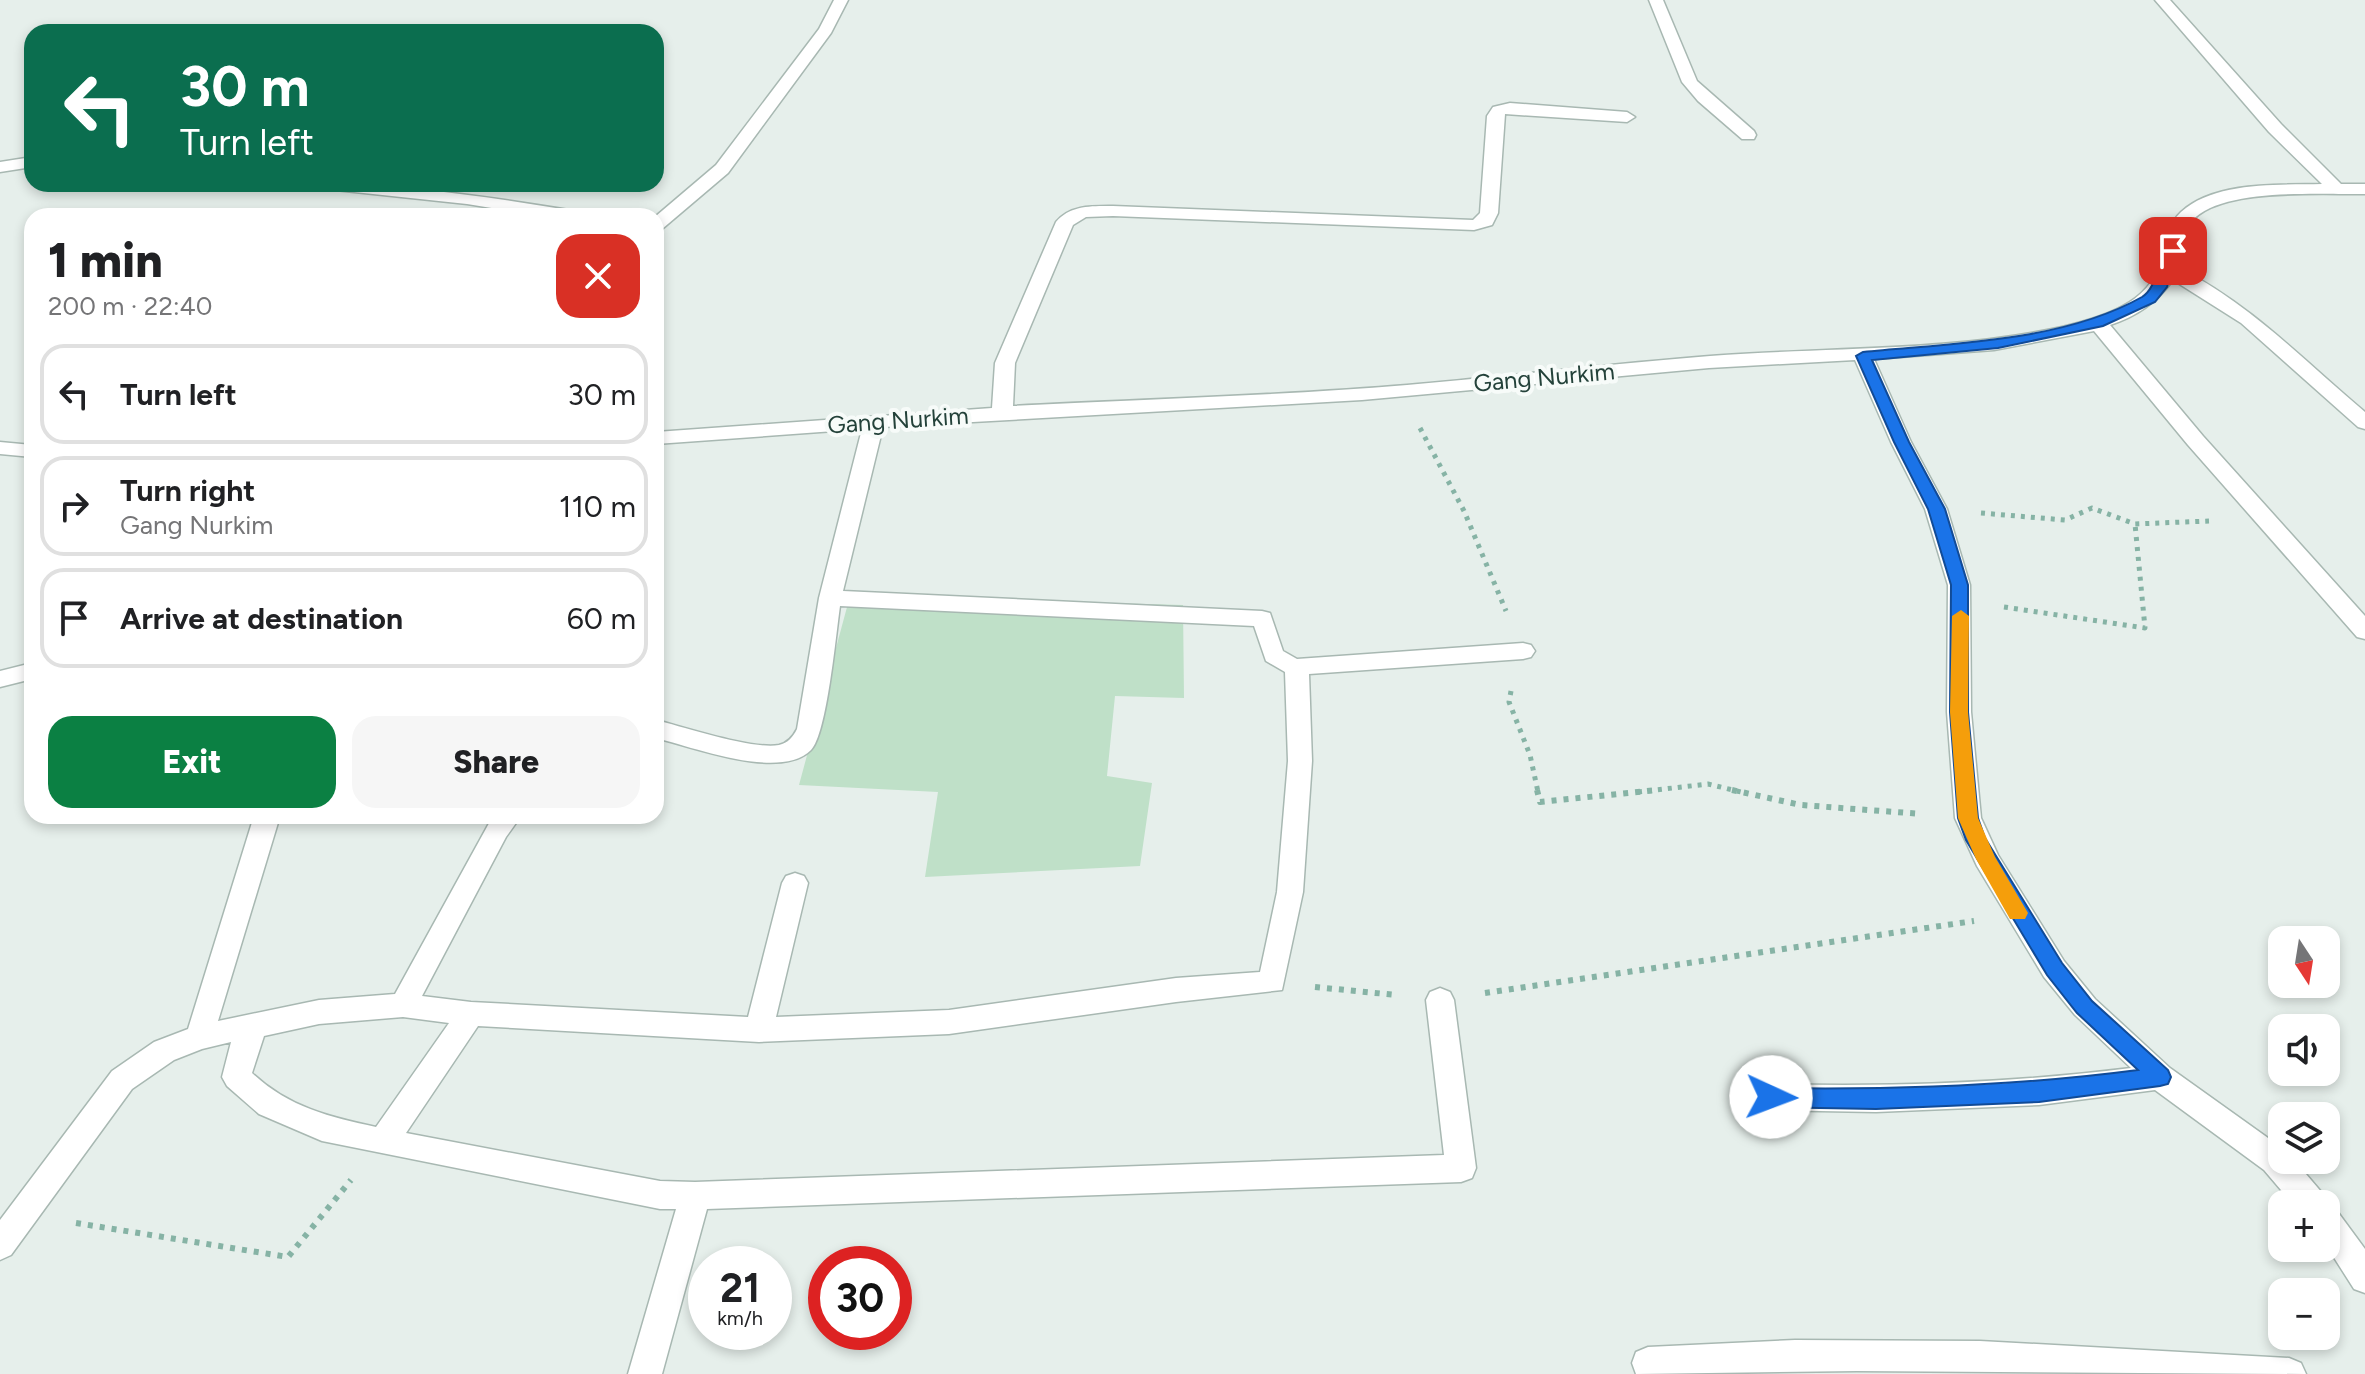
<!DOCTYPE html>
<html lang="en">
<head>
<meta charset="utf-8">
<style>
	:root { --surface:#fff; --page:#f6f6f6; --text:#202124; --muted:#757577; --line:#e0e0e0; --accent:#0b8043 }
	body { margin:0; font-family:Figtree,sans-serif; background:var(--page); color:var(--text); height:100vh; display:flex; flex-direction:column; font-size:30px; white-space:nowrap }
	* { box-sizing:border-box; margin:0 }
	p { font-size:26px; color:var(--muted) }
	.icon { flex:none; width:44px; height:44px; fill:none; stroke:currentColor; stroke-width:2; stroke-linecap:round; stroke-linejoin:round }
	.map { position:relative; flex:1; overflow:hidden }
	.sheet { position:absolute; left:24px; top:208px; width:640px; height:616px; display:flex; flex-direction:column; background:var(--surface); border-radius:24px; box-shadow:0 4px 12px #0003 }
	.sheet>* { flex:none }
	.guide { position:absolute; left:24px; top:24px; width:640px; height:168px; border-radius:24px; box-shadow:0 4px 12px #0003; background:#0b6e4f; color:#fff; overflow:hidden }
	.needle { width:52px; rotate:168deg }
	.controls { position:absolute; left:2268px; top:926px; display:grid; gap:16px }
	.controls a { display:grid; place-items:center; width:72px; height:72px; border-radius:16px; background:var(--surface); box-shadow:0 4px 12px #0003; font-size:40px }
	.speed { position:absolute; left:688px; top:1246px; display:flex; gap:16px; font-size:40px; font-weight:700; text-align:center }
	.speed>* { display:grid; place-content:center; width:104px; height:104px; border-radius:50%; background:var(--surface); box-shadow:0 4px 12px #0003; line-height:1 }
	.speed small { font-size:20px; font-weight:400 }
	.speed .limit { border:12px solid #d22; background:#fff; color:#111 }
	.pin { position:absolute; display:grid; place-items:center; width:68px; height:68px; color:#fff; margin:-34px; border-radius:16px; box-shadow:0 4px 12px #0006 }
	.me { position:absolute; width:88px; margin:-44px; rotate:92deg; stroke-linejoin:round; filter:drop-shadow(0 0 6px #0008) }
	.turn { display:flex; align-items:center; gap:28px; height:168px; padding:0 24px; font-size:36px }
	.turn .icon { width:104px; height:104px; stroke-width:2.5 }
	.turn b { display:block; font-size:56px; line-height:68px }
	.round { display:grid; place-items:center; flex:none; width:84px; height:84px; border-radius:24px; background:var(--page) }
	.headline { display:flex; align-items:center; justify-content:space-between; height:136px; padding:0 24px }
	h1 { font-size:48px; font-weight:800; line-height:60px }
	.button { display:flex; gap:16px; margin-top:auto; padding:16px 24px }
	.button a { flex:1; height:92px; border-radius:24px; background:var(--accent); color:#fff; font-size:32px; font-weight:800; line-height:92px; text-align:center }
	.button a+a { background:var(--page); color:var(--text) }
	ul { padding:0; list-style:none }
	li { display:flex; align-items:center; gap:24px; height:100px; margin:0 16px 12px; padding:0 8px; border:4px solid var(--line); border-radius:24px }
	li div { flex:1 }
	li b { display:block; font-size:30px }
	li em { font-style:normal }
	.map>svg:first-child { display:block }
</style>
</head>
<body>
<div class="map">
<svg width="2365" height="1374" viewBox="0 0 2365 1374">
	<rect width="100%" height="100%" fill="#e6efeb"/>
	<!-- green -->
	<path fill="#bfe0c8" d="M850,596L1183,605L1184,698L1115,696L1107,776L1152,783L1140,866L925,877L938,792L799,785Z"/>
	<g fill="none" stroke-linecap="round" stroke-linejoin="round">
		<defs>
			<g id="minor">
				<path d="M834,0H848L831,33L728,173L662,229L656,230V216L716,165L819,29Z"/>
				<path d="M1649,0H1663L1697,81L1754,131L1756,135L1754,139H1742L1698,101L1682,82Z"/>
				<path d="M2155,0H2170L2281,124L2341,184H2365V194C2325,195 2213,186 2189,225C2182,237 2180,254 2177,267C2250,303 2304,361 2365,412V429L2358,427L2241,323L2173,280C2156,303 2137,316 2110,325L2203,436L2365,616V639L2357,637L2188,445L2094,331L1994,350L1874,359L1911,442L1947,509L1970,585L1971,712L1981,818L1998,855L2064,961L2095,999L2170,1068L2282,1148V1160H2294L2323,1194L2327,1204L2326,1207L2337,1211L2365,1249V1293L2354,1289L2326,1245V1204H2293L2264,1170L2155,1090L2039,1105L1876,1112L1771,1110L1761,1106L1756,1097L1761,1088L1771,1084C1892,1087 2011,1083 2131,1068L2075,1015L2044,977L1977,866L1955,818L1947,712L1948,585L1925,509L1891,442L1855,360L1709,368L1362,400L883,427L843,591L1262,611L1270,613L1283,651L1297,659L1523,643L1531,645L1535,651L1531,657L1523,659L1309,674L1312,761L1303,892L1282,990L1176,1002L949,1034L759,1042L478,1026L406,1133L660,1181L695,1182L1444,1155L1426,1000L1430,992L1440,988L1450,992L1454,1000L1476,1168L1472,1178L1461,1182L707,1209L662,1374H628L676,1209H660L322,1141L259,1114L227,1086L222,1077L231,1042L202,1049L174,1060L132,1089L11,1255L0,1260V1220L112,1071L154,1042L188,1029L254,816H280L218,1021L319,1000L395,994L493,816H521L506,837L422,996L471,1002L748,1017L782,883L786,876L795,873L804,876L808,883L776,1017L949,1010L1176,978L1260,972L1277,892L1288,761L1285,672L1266,661L1254,626L840,606C836,633 827,734 811,750C780,781 693,747 656,738V720C684,727 753,750 779,745C788,743 793,737 797,729L819,598L862,429L656,444V432L992,408L995,363L1056,222C1070,205 1092,206 1113,206L1473,220L1480,213L1487,116L1493,107L1510,103L1627,112L1635,117L1627,122L1505,114L1498,213L1492,225L1474,230L1113,216L1086,217L1073,225L1015,363L1013,406C1144,399 1276,396 1407,385C1508,376 1609,364 1710,356C1827,347 1947,352 2062,327C2100,318 2150,304 2160,262C2164,244 2167,225 2181,212C2215,181 2279,185 2322,184L2269,132ZM403,1017L449,1023L376,1127C329,1117 288,1107 252,1073L264,1036L319,1024Z"/>
				<path d="M32,157V167L0,172V162Z"/>
				<path d="M317,184C404,184 489,197 575,211L584,216H541L467,204L326,189Z"/>
				<path d="M0,442L32,445V457L0,454Z"/>
				<path d="M32,663V679L0,687V671Z"/>
				<path d="M1795,1340L1980,1341L2289,1358L2301,1363L2306,1374L1857,1371L1636,1374L1632,1363L1636,1352L1648,1347Z"/>
			</g>
		</defs>
		<!-- minor casing -->
		<use href="#minor" stroke="#a8b8b2" stroke-width="3"/>
		<!-- path-far1 -->
		<g stroke="#86b3a5" stroke-width="5" stroke-dasharray="4 6" stroke-linecap="butt">
			<path d="M1420,428L1464,511L1506,611"/>
			<path d="M1981,513L2065,520L2092,508L2135,524L2209,521"/>
			<path d="M2004,607L2145,628L2135,524"/>
			<path d="M1511,691L1509,702L1530,755L1538,792"/>
			<path d="M1638,792L1708,784L1741,792"/>
		</g>
		<!-- path -->
		<g stroke="#86b3a5" stroke-width="6" stroke-dasharray="5 7" stroke-linecap="butt">
			<path d="M1537,790L1540,802L1657,790"/>
			<path d="M1732,790L1801,805L1922,814"/>
			<path d="M1315,987L1396,995"/>
			<path d="M1485,993L1974,921"/>
			<path d="M76,1223L288,1257L351,1180"/>
		</g>
		<!-- minor -->
		<use href="#minor" fill="#fff" fill-rule="evenodd"/>
	</g>
	<!-- route -->
	<path fill="#1a73e8" stroke="#114b97" stroke-width="2" d="M2173,247L2180,251L2167,287L2155,302L2103,326L1998,348L1872,360L1909,442L1945,509L1968,585V712L1978,818L1985,838L2062,963L2092,1001L2168,1070L2171,1077L2168,1084L2160,1086L2039,1102L1876,1109L1771,1107L1763,1104L1760,1097L1763,1090L1771,1088C1895,1090 2016,1086 2138,1070L2077,1013L2047,975L1966,840L1958,818L1950,712L1951,585L1928,509L1894,442L1856,356L1863,352C1952,343 2062,342 2142,297C2160,286 2155,254 2173,247Z"/>
	<!-- slow -->
	<path fill="#f59e0b" d="M1961,610L1969,616L1968,712L1978,818L1995,857L2028,913L2025,919H2010L1976,859L1958,818L1950,712L1952,616Z"/>
	<g text-anchor="middle" dominant-baseline="central" stroke-width="8" stroke-linejoin="round" paint-order="stroke">
		<!-- street labels -->
		<g font-size="24" fill="#24423a" stroke="#f7fbf9">
			<text transform="translate(1544 377) rotate(-5)">Gang Nurkim</text>
			<text transform="translate(898 420) rotate(-4)">Gang Nurkim</text>
		</g>
	</g>
</svg>
<div class="controls">
<a><svg class="needle" viewBox="-14 -14 28 28"><path d="M0-13l5 13h-10z" fill="#e53935"/><path d="M0 13l5-13h-10z" fill="#757577"/></svg></a>
<a><svg class="icon" aria-label="sound" viewBox="0 0 24 24"><path d="M4 9h4l5-4v14l-5-4H4zM17 9q2 3 0 6"/></svg></a>
<a><svg class="icon" aria-label="layers" viewBox="0 0 24 24"><path d="M12 4l9 5-9 5-9-5zM3 14l9 5 9-5"/></svg></a>
<a>+</a>
<a>−</a>
</div>
<div class="speed"><div>21<small>km/h</small></div><div class="limit">30</div></div>
<div class="pin" style="left:2173px;top:251px;background:#d93025"><svg class="icon" aria-label="arrive" viewBox="0 0 24 24"><path d="M6 21V4h12l-3 4 3 4H6"/></svg></div>
<svg class="me" style="left:1771px;top:1097px" viewBox="-20 -20 40 40"><circle r="19" fill="#fff"/><path d="M0-13L10 11 0 6-10 11z" fill="#1a73e8"/></svg>
<div class="guide">
<div class="turn"><svg class="icon" aria-label="left" viewBox="0 0 24 24"><path d="M17 20v-9H6M10 6l-5 5 5 5"/></svg><div><b>30 m</b>Turn left</div></div>
</div>
<section class="sheet">
<div class="headline"><div><h1>1 min</h1><p>200 m · 22:40</p></div><a class="round" style="background:#d93025;color:#fff"><svg class="icon" aria-label="close" viewBox="0 0 24 24"><path d="M6 6l12 12M18 6L6 18"/></svg></a></div>
<ul>
<li><svg class="icon" aria-label="left" viewBox="0 0 24 24"><path d="M17 20v-9H6M10 6l-5 5 5 5"/></svg><div><b>Turn left</b></div><em>30 m</em></li>
<li><svg class="icon" aria-label="right" viewBox="0 0 24 24"><path d="M7 20v-9h11M14 6l5 5-5 5"/></svg><div><b>Turn right</b><p>Gang Nurkim</p></div><em>110 m</em></li>
<li><svg class="icon" aria-label="arrive" viewBox="0 0 24 24"><path d="M6 21V4h12l-3 4 3 4H6"/></svg><div><b>Arrive at destination</b></div><em>60 m</em></li>
</ul>
<div class="button"><a>Exit</a><a>Share</a></div>
</section>
</div>
</body>
</html>
